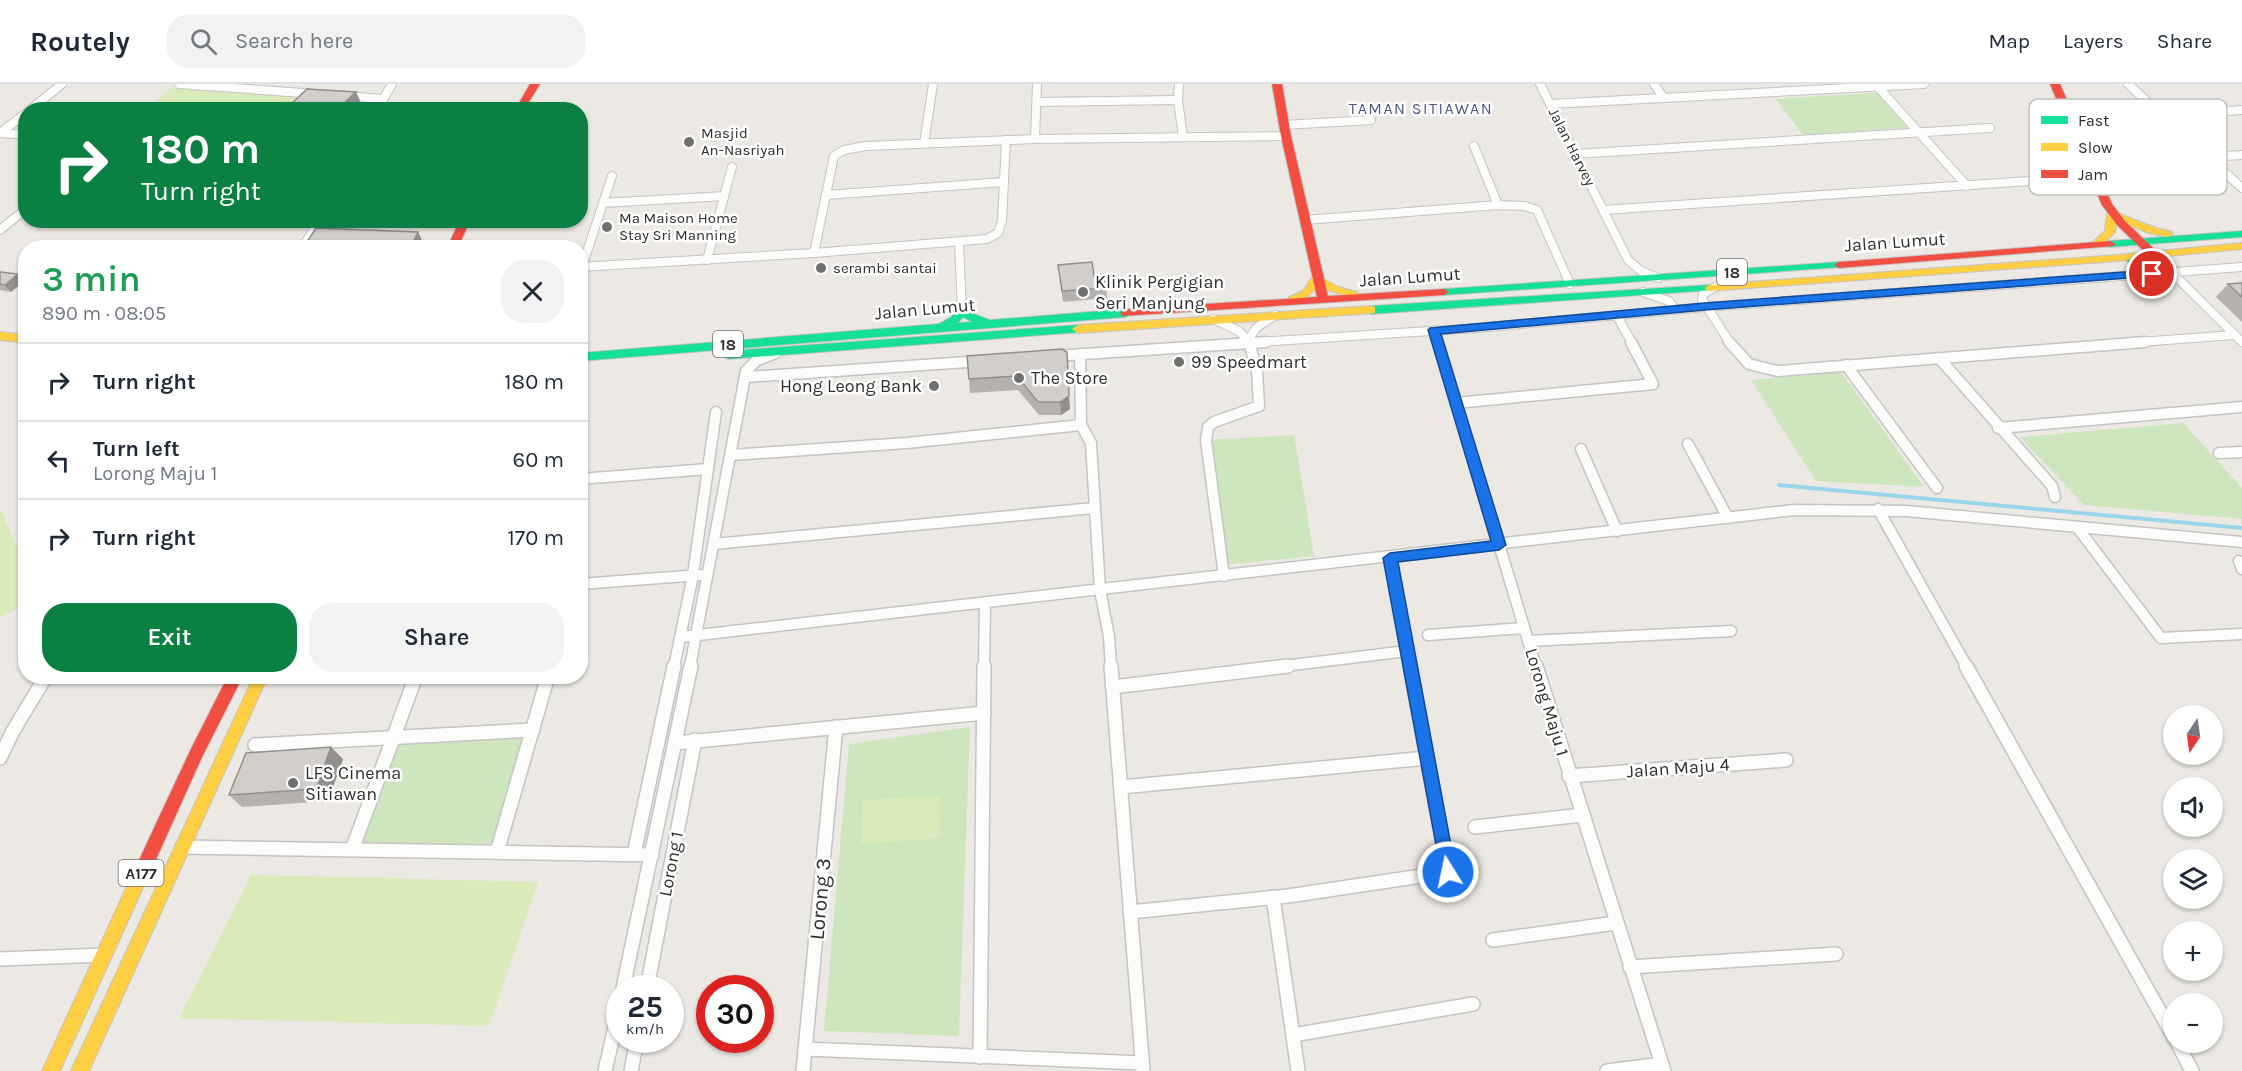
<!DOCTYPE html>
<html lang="en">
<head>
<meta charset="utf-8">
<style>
	:root { --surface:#fff; --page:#f2f2f3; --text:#1f2937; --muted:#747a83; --line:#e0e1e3; --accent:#0b8043 }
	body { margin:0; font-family:Karla,sans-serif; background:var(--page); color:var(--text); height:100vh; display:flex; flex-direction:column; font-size:22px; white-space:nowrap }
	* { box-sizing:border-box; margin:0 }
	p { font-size:20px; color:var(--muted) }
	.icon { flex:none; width:33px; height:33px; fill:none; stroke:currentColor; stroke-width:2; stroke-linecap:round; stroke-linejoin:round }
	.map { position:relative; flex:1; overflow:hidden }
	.side { position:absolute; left:18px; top:156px; width:570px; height:444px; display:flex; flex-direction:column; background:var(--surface); border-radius:24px; box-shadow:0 2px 4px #0004 }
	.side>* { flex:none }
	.guide { position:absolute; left:18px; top:18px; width:570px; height:126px; border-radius:24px; box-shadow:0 2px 4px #0004; background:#0b8043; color:#fff; overflow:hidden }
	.needle { width:39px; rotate:193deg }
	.controls { position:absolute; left:2163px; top:621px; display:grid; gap:12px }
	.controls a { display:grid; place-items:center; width:60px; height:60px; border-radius:50%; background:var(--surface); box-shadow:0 2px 4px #0004; font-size:30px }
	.speed { position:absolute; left:606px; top:891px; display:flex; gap:12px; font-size:30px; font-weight:700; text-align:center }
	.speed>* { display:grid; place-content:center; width:78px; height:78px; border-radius:50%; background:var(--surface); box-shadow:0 2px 4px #0004; line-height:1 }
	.speed small { font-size:15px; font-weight:400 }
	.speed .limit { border:9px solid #d22; background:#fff; color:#111 }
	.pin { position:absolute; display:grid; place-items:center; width:51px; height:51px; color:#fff; margin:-26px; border:3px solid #fff; border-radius:50%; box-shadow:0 2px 6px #0007 }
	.me { position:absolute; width:66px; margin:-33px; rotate:350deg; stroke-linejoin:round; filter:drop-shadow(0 0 4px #0008) }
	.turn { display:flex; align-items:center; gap:21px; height:126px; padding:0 24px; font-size:27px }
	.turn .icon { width:78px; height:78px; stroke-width:2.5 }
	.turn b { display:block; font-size:42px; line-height:51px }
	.round { display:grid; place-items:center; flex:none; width:63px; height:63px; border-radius:24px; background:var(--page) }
	.summary { display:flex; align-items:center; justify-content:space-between; height:102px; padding:0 24px }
	h1 { font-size:36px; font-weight:600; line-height:45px; color:#1e9e55 }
	.action { display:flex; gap:12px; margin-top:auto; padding:12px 24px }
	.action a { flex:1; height:69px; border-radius:24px; background:var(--accent); color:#fff; font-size:24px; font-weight:600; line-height:69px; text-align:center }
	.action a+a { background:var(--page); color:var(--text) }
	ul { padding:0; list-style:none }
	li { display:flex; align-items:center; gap:18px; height:78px; padding:0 24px; border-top:2px solid var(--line) }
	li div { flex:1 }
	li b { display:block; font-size:22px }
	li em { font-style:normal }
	header { display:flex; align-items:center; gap:36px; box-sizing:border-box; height:84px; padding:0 30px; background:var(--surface); border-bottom:2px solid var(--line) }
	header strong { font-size:28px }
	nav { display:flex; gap:33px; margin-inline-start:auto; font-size:21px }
	.search { width:420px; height:54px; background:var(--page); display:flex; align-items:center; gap:15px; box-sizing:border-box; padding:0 21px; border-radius:24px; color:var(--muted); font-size:22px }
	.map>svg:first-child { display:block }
</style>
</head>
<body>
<header>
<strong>Routely</strong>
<div class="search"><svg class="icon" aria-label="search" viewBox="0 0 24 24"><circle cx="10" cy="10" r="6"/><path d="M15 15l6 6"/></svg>Search here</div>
<nav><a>Map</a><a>Layers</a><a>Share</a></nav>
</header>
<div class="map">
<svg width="2242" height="987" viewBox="0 0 2242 987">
	<rect width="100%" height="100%" fill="#ece8e4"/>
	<!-- green -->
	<g fill="#cee6be">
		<path d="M1887,8L1916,43L1803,51L1776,15Z"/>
		<path d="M1841,288L1924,403L1816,397L1751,296Z"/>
		<path d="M2183,339L2242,404V435L2084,421L2020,353Z"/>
		<path d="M1294,351L1314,472L1222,481L1206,356Z"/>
		<path d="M970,643L959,952L824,947L849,660Z"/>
		<path d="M533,646L497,768L353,766L394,654Z"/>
	</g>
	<!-- pitch -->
	<g fill="#d9eabb">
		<path d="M172,3L306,14L293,25L147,26Z"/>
		<path d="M0,424L25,483V521L0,533Z"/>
		<path d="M941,711L940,754L861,760L863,716Z"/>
		<path d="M251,791L538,798L489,942L179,934Z"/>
	</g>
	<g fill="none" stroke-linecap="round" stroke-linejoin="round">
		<!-- stream -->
		<path stroke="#99d6ec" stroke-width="4" d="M1779,401L2242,444"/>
		<defs>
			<g id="street-far2">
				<path d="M179,0L317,10"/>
				<path d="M1179,0L1178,16L1183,53"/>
				<path d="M1540,0L1628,176L1641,187L1658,194"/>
				<path d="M1654,0L1664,14"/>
				<path d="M2128,0L2242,104"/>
				<path d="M1878,3L1967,102"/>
				<path d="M345,12L383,15"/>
				<path d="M1037,18L1178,16"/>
				<path d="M1550,20L1924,0"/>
				<path d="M30,26L62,0"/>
				<path d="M377,26L392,0"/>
				<path d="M2162,32L2242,26"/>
				<path d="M1283,41L1371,36"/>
				<path d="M0,49L26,29"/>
				<path d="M0,49L26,51"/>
				<path d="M1035,55L1037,0"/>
				<path d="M924,60L933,0"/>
				<path d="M1474,62L1498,121"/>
				<path d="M1575,70L1990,44"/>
				<path d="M2208,73L2242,71"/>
				<path d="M826,111L1004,98"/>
				<path d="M603,119L724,112"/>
				<path d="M1603,126L2030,97L2073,95L2095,97"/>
				<path d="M1305,136L1498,121L1525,122L1537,126L1570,200"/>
				<path d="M0,146L26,125"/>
				<path d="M959,159L962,226"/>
				<path d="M302,164L320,136"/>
				<path d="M814,169L834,72L844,66L866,62L1035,55L1286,52"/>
				<path d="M2153,170L2242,258"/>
				<path d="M707,176L732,83"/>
				<path d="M580,183L814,169L987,155L998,149L1002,137L1006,56"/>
				<path d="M582,183L612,92"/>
				<path d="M1715,203L1703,210L1702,215L1730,259"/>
				<path d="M1643,208L1669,217L1675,225"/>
				<path d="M1617,232L1632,259"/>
				<path d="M1213,235L1239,247L1250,259"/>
				<path d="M1434,246L1438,259"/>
				<path d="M1249,255L1256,244L1275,231"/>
				<path d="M1243,259L1477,244L1705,223L2242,183"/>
				<path d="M2126,259L2234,251"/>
			</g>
			<g id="street-far1">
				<path d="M1438,258L1536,583"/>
				<path d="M1729,258L1749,280L1777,287L2145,258"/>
				<path d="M1080,270L1081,341L1091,359L1100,506L1109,553L1111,583"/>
				<path d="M1054,272L1266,258"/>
				<path d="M1939,274L2052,402L2055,413"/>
				<path d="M1846,281L1937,404"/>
				<path d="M746,293L982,277"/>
				<path d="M1456,319L1653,300L1631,258"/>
				<path d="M1998,344L2242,323"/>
				<path d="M1688,360L1728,434"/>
				<path d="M1581,365L1617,447"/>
				<path d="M2219,369L2242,368"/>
				<path d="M731,371L907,359L1081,341"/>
				<path d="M580,395L708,385"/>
				<path d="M1878,425L1967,583"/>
				<path d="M2077,443L2161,554L2242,550"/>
				<path d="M714,460L1094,424"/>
				<path d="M1390,474L1410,583"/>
				<path d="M2239,477L2242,485"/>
				<path d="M1224,492L1206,356L1208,343L1214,338L1259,322L1257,286L1249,258"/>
				<path d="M580,500L700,491"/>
				<path d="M1428,551L1524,544"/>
				<path d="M681,553L1794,426L1906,427L2242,458"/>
				<path d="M1528,557L1731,547"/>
				<path d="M674,583L693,491L716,328"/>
				<path d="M690,583L746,287L757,276L776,269"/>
				<path d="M984,583L985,520"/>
				<path d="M1276,583L1407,567"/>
			</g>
			<g id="street">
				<path d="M1111,582L1143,987"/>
				<path d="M1536,582L1664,987"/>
				<path d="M1966,582L2174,953"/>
				<path d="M1113,603L1288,582"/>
				<path d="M676,659L984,629"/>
				<path d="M255,661L533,646"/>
				<path d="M0,674L13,647L46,592"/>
				<path d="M1569,692L1786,676"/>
				<path d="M1121,703L1427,674"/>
				<path d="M1475,743L1582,731"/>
				<path d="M182,763L652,771"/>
				<path d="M352,766L416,592"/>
				<path d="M497,768L548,592"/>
				<path d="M634,770L674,582"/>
				<path d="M1273,813L1298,987"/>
				<path d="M1130,828L1288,812L1448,788L1410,582"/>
				<path d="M1493,856L1616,839"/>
				<path d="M0,875L104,871"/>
				<path d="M1630,883L1836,870"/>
				<path d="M623,904L691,582"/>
				<path d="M647,904L695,656"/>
				<path d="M1293,951L1473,920"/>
				<path d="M2177,958L2192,987"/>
				<path d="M805,965L1142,979"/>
				<path d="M980,973L984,582"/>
				<path d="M605,987L620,921"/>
				<path d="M631,987L637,956"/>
				<path d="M803,987L836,643"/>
				<path d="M1607,987L1662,980"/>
			</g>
			<g id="fast">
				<path d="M2242,147V153L2110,163L2105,160L2110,157Z"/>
				<path d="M2132,173L2176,187L2177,189L2172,192L2128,178L2127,176Z"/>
				<path d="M1839,178L1844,181L1843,183L1444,211L1439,208L1444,205Z"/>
				<path d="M1709,201L1714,204L1713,206L1371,230L1365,226L1371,222Z"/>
				<path d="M962,222L974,230L990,236L1126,225L1132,229L1126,233L580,277V269L939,240L951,233L958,223ZM963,233L972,238L958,239Z"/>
				<path d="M1078,241L1082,242V248L728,275L722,271L728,267Z"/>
			</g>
			<g id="slow">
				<path d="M2112,127L2156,144L2172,148L2173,150L2168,153L2149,149L2117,136L2115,148L2101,162H2093V158L2105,147L2107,130Z"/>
				<path d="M2242,159V165L2117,177L1709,207L1704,204L1709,201L2117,171Z"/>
				<path d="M1317,191L1338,203L1357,208L1358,210L1353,213L1330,207L1319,200C1312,210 1303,219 1289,217V213L1303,207L1313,192Z"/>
				<path d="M1371,222L1375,223V229L1078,249L1072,245L1078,241Z"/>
				<path d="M0,248L26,251V259L0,256Z"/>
				<path d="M254,592H268L89,987H71Z"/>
				<path d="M147,770L153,772L155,777L60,987H42L141,772Z"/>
			</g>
			<g id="jam">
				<path d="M530,0H540L524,26H515Z"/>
				<path d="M1272,0H1282L1291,52L1328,212L1444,205L1449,208L1444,211L1122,232L1120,229L1126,225L1317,213L1281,52Z"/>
				<path d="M2050,0H2060L2112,120L2125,137L2157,168V172H2149L2117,141L2102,121Z"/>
				<path d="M460,136H470L458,164H447Z"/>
				<path d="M2110,157L2115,160L2114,162L1839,184L1834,181L1839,178Z"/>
				<path d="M228,592H243L202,673L153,782L147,784L141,782L139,777L141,772L191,665Z"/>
			</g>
		</defs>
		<!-- street-far2 casing -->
		<use href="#street-far2" stroke="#c5c4c5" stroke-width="10"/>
		<!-- street-far1 casing -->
		<use href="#street-far1" stroke="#c5c4c5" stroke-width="13"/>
		<!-- street casing -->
		<use href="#street" stroke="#c5c4c5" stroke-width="16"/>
		<!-- fast casing -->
		<use href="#fast" stroke="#c5c4c5" stroke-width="2"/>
		<!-- slow casing -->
		<use href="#slow" stroke="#c5c4c5" stroke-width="2"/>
		<!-- jam casing -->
		<use href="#jam" stroke="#c5c4c5" stroke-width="2"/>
		<!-- street-far2 -->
		<use href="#street-far2" stroke="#fcfcfb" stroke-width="8"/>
		<!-- street-far1 -->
		<use href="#street-far1" stroke="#fcfcfb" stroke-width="10"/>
		<!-- street -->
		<use href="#street" stroke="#fcfcfb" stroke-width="13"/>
		<!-- fast -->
		<use href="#fast" fill="#16e098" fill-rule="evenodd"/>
		<!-- slow -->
		<use href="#slow" fill="#ffcf43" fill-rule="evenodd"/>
		<!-- jam -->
		<use href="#jam" fill="#f24e42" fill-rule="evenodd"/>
	</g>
	<!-- wall -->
	<g fill="#b4b1af">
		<path d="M1058,181L1094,192L1106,204L1107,214L1063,218Z"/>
		<path d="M0,188L24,197L11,208L0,206Z"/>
		<path d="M2242,199V238L2216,213L2228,200Z"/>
		<path d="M1062,265L1070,325L1061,331H1039L1018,306L970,309L969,295Z"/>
		<path d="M343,675L328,717L242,723L229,711Z"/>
	</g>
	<!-- shaded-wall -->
	<g fill="#92908e">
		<path d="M356,8L362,21L358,26H342L346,17Z"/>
		<path d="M418,148L425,162L424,164H410Z"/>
		<path d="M18,190L24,197L11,208L5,201Z"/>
		<path d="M1069,312L1070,325L1061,331L1060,318Z"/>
		<path d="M331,663L343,675L328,717L316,705Z"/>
	</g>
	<!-- building -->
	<g fill="#d1cecb" stroke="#92908e" stroke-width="1.5">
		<path d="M307,5L356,8L346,17H350L342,26H285Z"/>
		<path d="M316,144L418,148L410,164H303Z"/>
		<path d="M1092,178L1094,192L1104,191L1106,204L1062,207L1058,181Z"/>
		<path d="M0,188L18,190L5,201L0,200Z"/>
		<path d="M2242,199V213L2228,200Z"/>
		<path d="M1062,265L1067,268L1069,312L1060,318H1038L1017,292L969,295L967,272Z"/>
		<path d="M331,663L316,705L229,711L246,669Z"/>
	</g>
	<!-- route -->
	<path fill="#1a73e8" stroke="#114b97" stroke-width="1.5" d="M2152,186L2158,190L2156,192L1705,226L1441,250L1506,461L1499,466L1398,478L1456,788L1454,793L1448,795L1442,793L1383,474L1390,469L1491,457L1428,246L1430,244L1705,219Z"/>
	<!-- markers -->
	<g fill="#706f6e" stroke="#fff" stroke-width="2">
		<circle cx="689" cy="58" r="6"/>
		<circle cx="607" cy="143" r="6"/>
		<circle cx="821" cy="184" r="6"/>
		<circle cx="1083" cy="208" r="6"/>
		<circle cx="1179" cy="278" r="6"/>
		<circle cx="1019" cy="294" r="6"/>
		<circle cx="934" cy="302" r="6"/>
		<circle cx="293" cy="699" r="6"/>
	</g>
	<g text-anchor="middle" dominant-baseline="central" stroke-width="5" stroke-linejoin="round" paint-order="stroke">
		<!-- far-poi labels -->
		<g font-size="15" fill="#2e2e2e" stroke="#fff" text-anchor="start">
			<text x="701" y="49">Masjid<tspan x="701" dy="17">An-Nasriyah</tspan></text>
			<text x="619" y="134">Ma Maison Home<tspan x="619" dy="17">Stay Sri Manning</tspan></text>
			<text x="833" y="184">serambi santai</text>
		</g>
		<!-- far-street labels -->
		<g font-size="15" fill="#2e2e2e" stroke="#fff">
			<text transform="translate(1572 63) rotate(63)">Jalan Harvey</text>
		</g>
		<!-- far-neighbourhood labels -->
		<g font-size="16" letter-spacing="1.5" fill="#4d5680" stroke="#fff">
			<text x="1421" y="24">TAMAN SITIAWAN</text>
		</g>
		<!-- shield labels -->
		<g fill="#fff" stroke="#6d6d6d" stroke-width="1.5">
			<rect x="1717" y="175" width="30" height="26" rx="4.5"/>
			<rect x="713" y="247" width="30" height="26" rx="4.5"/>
			<rect x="118.5" y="776" width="45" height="26" rx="4.5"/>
		</g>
		<g font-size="16" font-weight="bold" fill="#2e2e2e">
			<text x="1732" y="188">18</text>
			<text x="728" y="260">18</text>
			<text x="141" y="789">A177</text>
		</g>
		<!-- street labels -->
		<g font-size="18" fill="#2e2e2e" stroke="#fff">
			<text transform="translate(1895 158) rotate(-4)">Jalan Lumut</text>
			<text transform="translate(1410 193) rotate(-4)">Jalan Lumut</text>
			<text transform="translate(925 225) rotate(-5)">Jalan Lumut</text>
			<text transform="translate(1547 618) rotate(73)">Lorong Maju 1</text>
			<text transform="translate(1678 684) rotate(-4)">Jalan Maju 4</text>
			<text transform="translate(671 780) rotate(-79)">Lorong 1</text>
		</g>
		<!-- poi labels -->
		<g font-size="18" fill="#2e2e2e" stroke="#fff" text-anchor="start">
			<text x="1095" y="198">Klinik Pergigian<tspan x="1095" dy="21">Seri Manjung</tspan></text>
			<text x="1191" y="278">99 Speedmart</text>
			<text x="1031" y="294">The Store</text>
			<text x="922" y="302" text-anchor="end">Hong Leong Bank</text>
			<text x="305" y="689">LFS Cinema<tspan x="305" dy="21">Sitiawan</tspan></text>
		</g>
		<!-- near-street labels -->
		<g font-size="21" fill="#2e2e2e" stroke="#fff">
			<text transform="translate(820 815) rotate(-85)">Lorong 3</text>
		</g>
	</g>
	<!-- legend -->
	<rect x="2029" y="15" width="198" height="96" rx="9" fill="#fff" stroke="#c0c0c0" stroke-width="1.5"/>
	<rect x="2041" y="32" width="27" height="8" fill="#16e098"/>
	<rect x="2041" y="59" width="27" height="8" fill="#ffcf43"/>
	<rect x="2041" y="86" width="27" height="8" fill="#f24e42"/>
	<g font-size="16" fill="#2e2e2e">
		<text x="2078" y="42">Fast</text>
		<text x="2078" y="69">Slow</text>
		<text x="2078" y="96">Jam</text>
	</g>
</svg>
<div class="controls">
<a><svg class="needle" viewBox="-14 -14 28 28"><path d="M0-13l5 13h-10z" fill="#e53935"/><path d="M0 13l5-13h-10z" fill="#747a83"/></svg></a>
<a><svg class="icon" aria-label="sound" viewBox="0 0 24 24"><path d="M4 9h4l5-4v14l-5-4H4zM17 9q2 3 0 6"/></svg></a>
<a><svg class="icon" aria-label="layers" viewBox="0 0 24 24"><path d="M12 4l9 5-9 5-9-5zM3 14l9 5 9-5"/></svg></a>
<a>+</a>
<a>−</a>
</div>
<div class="speed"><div>25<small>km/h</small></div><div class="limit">30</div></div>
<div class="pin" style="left:2152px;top:190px;background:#d93025"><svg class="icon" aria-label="arrive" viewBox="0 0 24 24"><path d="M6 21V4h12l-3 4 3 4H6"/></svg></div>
<svg class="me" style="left:1448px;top:788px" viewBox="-20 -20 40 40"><circle r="17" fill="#1a73e8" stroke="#fff" stroke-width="3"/><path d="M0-11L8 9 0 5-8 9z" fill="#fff"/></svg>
<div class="guide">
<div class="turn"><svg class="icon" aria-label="right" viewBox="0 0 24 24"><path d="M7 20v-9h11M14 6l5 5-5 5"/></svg><div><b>180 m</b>Turn right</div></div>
</div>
<section class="side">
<div class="summary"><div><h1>3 min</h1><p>890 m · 08:05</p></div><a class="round"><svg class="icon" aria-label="close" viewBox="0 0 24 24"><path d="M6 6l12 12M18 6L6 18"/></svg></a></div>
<ul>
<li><svg class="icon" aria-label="right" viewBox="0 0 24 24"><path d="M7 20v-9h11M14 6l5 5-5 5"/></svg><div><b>Turn right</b></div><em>180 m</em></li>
<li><svg class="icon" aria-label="left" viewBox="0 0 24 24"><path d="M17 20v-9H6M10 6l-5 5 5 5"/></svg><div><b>Turn left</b><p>Lorong Maju 1</p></div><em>60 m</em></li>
<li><svg class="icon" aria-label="right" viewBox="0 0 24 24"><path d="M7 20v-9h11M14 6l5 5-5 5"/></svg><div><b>Turn right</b></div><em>170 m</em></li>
</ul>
<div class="action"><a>Exit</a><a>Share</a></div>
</section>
</div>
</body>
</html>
